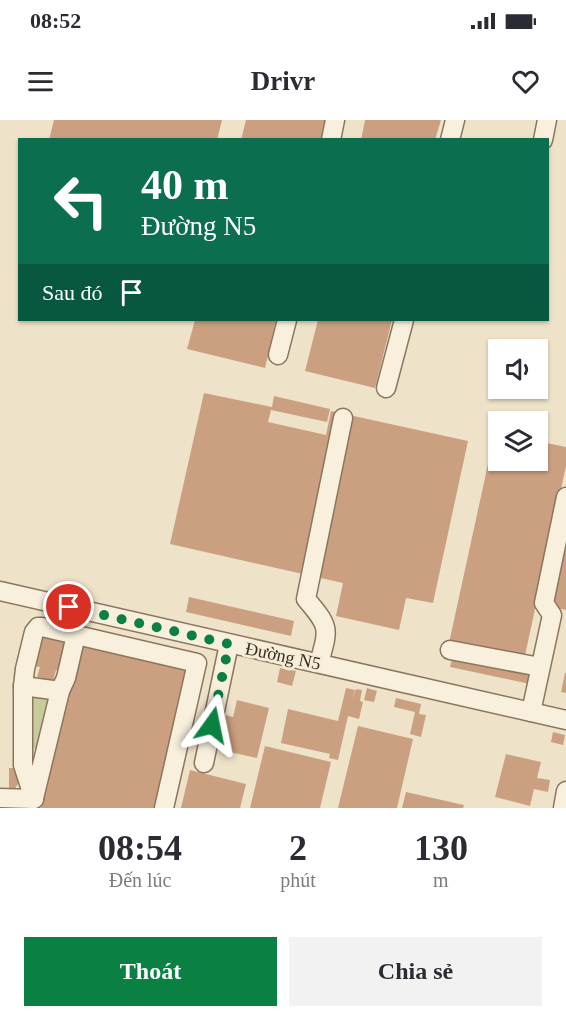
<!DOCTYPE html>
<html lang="vi">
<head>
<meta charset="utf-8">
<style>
	:root { --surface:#fff; --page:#f2f2f3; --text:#2b2b33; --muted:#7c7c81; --accent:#0b8043 }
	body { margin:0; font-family:Georgia,serif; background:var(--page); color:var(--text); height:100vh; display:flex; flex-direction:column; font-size:22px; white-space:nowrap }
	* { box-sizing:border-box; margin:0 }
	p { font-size:20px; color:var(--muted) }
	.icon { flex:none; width:33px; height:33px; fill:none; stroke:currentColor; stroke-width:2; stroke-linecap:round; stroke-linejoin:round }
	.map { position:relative; height:688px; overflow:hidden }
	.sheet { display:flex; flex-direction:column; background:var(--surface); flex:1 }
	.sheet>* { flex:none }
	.guide { position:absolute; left:18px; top:18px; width:531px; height:183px; border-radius:0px; box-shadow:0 2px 4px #0004; background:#0b6e4f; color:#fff; overflow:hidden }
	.fabs { position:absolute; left:488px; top:219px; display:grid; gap:12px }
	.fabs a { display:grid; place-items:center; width:60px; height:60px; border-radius:0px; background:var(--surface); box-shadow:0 2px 4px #0004; font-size:30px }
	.pin { position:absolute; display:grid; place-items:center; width:51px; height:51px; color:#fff; margin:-26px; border:3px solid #fff; border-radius:50%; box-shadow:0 2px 6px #0007 }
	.me { position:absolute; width:66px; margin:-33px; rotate:12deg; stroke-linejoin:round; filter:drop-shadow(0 0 4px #0008) }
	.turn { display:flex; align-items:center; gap:21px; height:126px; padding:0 24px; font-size:27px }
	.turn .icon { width:78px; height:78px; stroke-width:2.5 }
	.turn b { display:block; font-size:42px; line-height:51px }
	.then { display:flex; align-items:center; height:57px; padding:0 24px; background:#0003; gap:12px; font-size:22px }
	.eta { display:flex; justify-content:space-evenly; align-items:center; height:102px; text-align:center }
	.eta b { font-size:36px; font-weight:600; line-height:42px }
	.action { display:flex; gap:12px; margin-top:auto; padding:12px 24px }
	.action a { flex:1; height:69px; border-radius:0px; background:var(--accent); color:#fff; font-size:24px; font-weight:600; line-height:69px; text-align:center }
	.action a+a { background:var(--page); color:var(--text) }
	.status { display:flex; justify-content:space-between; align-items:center; height:42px; padding:0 30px; background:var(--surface); direction:ltr }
	.status svg { height:16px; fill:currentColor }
	header { display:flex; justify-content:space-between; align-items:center; height:78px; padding:0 24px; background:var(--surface); font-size:27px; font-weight:600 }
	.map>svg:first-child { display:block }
</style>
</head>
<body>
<div class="status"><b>08:52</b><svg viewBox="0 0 49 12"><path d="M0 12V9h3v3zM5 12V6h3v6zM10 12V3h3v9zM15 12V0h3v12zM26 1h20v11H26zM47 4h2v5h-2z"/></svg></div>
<header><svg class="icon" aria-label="menu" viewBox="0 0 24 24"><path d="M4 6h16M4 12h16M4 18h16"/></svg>Drivr<svg class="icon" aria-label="heart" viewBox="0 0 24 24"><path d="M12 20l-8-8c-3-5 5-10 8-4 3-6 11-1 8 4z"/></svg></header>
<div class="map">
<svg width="566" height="688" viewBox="0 0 566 688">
	<rect width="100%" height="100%" fill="#eee3c9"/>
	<!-- green -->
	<path fill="#c6cc9c" d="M29,576L50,577L38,629L30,628Z"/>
	<!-- building -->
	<g fill="#cba080">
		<path d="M54,0H222L217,20H49Z"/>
		<path d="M246,0H327L323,20H241Z"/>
		<path d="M365,0H441L435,20H361Z"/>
		<path d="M195,200H276L265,248L187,229Z"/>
		<path d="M318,200H392L375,268L305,251Z"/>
		<path d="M204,273L272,287L274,276L330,289L327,302L271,290L268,302L326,315L331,291L468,321L433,483L406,478L399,510L336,496L343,463L170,424Z"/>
		<path d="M495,312L498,313V340H537V321L566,327V346L524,540L449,523Z"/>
		<path d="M565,430H566V490L552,487Z"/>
		<path d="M189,477L294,501L291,516L186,492Z"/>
		<path d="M39,513L72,520L64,552L56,550L53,561L37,557L40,547L32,546Z"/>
		<path d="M78,521L193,548L161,688H41Z"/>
		<path d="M453,535L533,550L530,564L450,547Z"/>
		<path d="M280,548L296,551L292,566L277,562Z"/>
		<path d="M565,553H566V573L561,572Z"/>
		<path d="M346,568L355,570L352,580L356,569L362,570L360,581L363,582L359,599L348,596L338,640L329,638L330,634L281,623L288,589L338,601Z"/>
		<path d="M367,568L377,571L374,582L364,580Z"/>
		<path d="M396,578L421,584L419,594L426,595L421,617L410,614L415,592L394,587Z"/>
		<path d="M237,580L269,588L257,638L225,631L229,614L221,612L225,595L233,597Z"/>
		<path d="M358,606L413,619L397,688H338Z"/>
		<path d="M553,612L565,615L563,625L551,622Z"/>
		<path d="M265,626L331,642L320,688H250Z"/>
		<path d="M506,634L541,642L537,658L550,660L548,672L534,669L530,686L495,677Z"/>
		<path d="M9,648H19L18,664L14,670L9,671Z"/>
		<path d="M190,650L246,664L240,688H181Z"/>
		<path d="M406,672L464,685L463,688H402Z"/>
	</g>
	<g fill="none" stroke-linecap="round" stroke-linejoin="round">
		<defs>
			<g id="minor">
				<path d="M331,20L335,0"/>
				<path d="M450,20L455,0"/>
				<path d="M543,20L547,0"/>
				<path d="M278,235L287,200"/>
				<path d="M386,268L404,200"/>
				<path d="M0,471L566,600"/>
				<path d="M450,530L540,547"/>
				<path d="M319,543C329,508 330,507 306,479L343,298"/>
				<path d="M23,566L60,571"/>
				<path d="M531,592L552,495L544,483L566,377"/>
				<path d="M204,643L229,524"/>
				<path d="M0,678L34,679"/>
				<path d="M34,678L60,571L66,558L76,515"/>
				<path d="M34,679L23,645V566L25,549L34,512L38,507H42L197,543L164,688"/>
				<path d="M563,688L566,671"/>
			</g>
		</defs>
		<!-- minor casing -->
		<use href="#minor" stroke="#8a765e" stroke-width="21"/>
		<!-- minor -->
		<use href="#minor" stroke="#f8f0dc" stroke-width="18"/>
	</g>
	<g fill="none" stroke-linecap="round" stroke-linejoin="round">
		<!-- route -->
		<path stroke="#0b8043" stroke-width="10" stroke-dasharray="0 18" d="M69,487L229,524L212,605"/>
	</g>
	<g text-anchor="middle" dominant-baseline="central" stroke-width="6" stroke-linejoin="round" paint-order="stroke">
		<!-- street labels -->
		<g font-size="18" fill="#3b2e21" stroke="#f5edd8">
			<text transform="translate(283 536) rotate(12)">Đường N5</text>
		</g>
	</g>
</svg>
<div class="fabs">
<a><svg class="icon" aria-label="sound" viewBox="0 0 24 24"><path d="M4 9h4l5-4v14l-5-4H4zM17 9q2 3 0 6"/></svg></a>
<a><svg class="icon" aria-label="layers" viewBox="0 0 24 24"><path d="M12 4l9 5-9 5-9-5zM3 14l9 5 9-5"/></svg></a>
</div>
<div class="pin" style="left:69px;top:487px;background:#d93025"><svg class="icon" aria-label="arrive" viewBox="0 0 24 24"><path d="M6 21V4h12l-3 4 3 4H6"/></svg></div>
<svg class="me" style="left:212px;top:605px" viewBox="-20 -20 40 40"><path d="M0-17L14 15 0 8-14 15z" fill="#0b8043" stroke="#fff" stroke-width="4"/></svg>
<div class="guide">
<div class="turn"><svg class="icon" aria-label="left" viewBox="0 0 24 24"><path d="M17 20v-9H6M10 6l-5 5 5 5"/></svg><div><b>40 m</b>Đường N5</div></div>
<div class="then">Sau đó<svg class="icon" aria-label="arrive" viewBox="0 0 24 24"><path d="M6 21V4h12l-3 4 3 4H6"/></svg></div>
</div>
</div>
<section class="sheet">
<div class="eta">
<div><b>08:54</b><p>Đến lúc</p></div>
<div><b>2</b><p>phút</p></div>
<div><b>130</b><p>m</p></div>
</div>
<div class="action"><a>Thoát</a><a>Chia sẻ</a></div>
</section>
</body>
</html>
